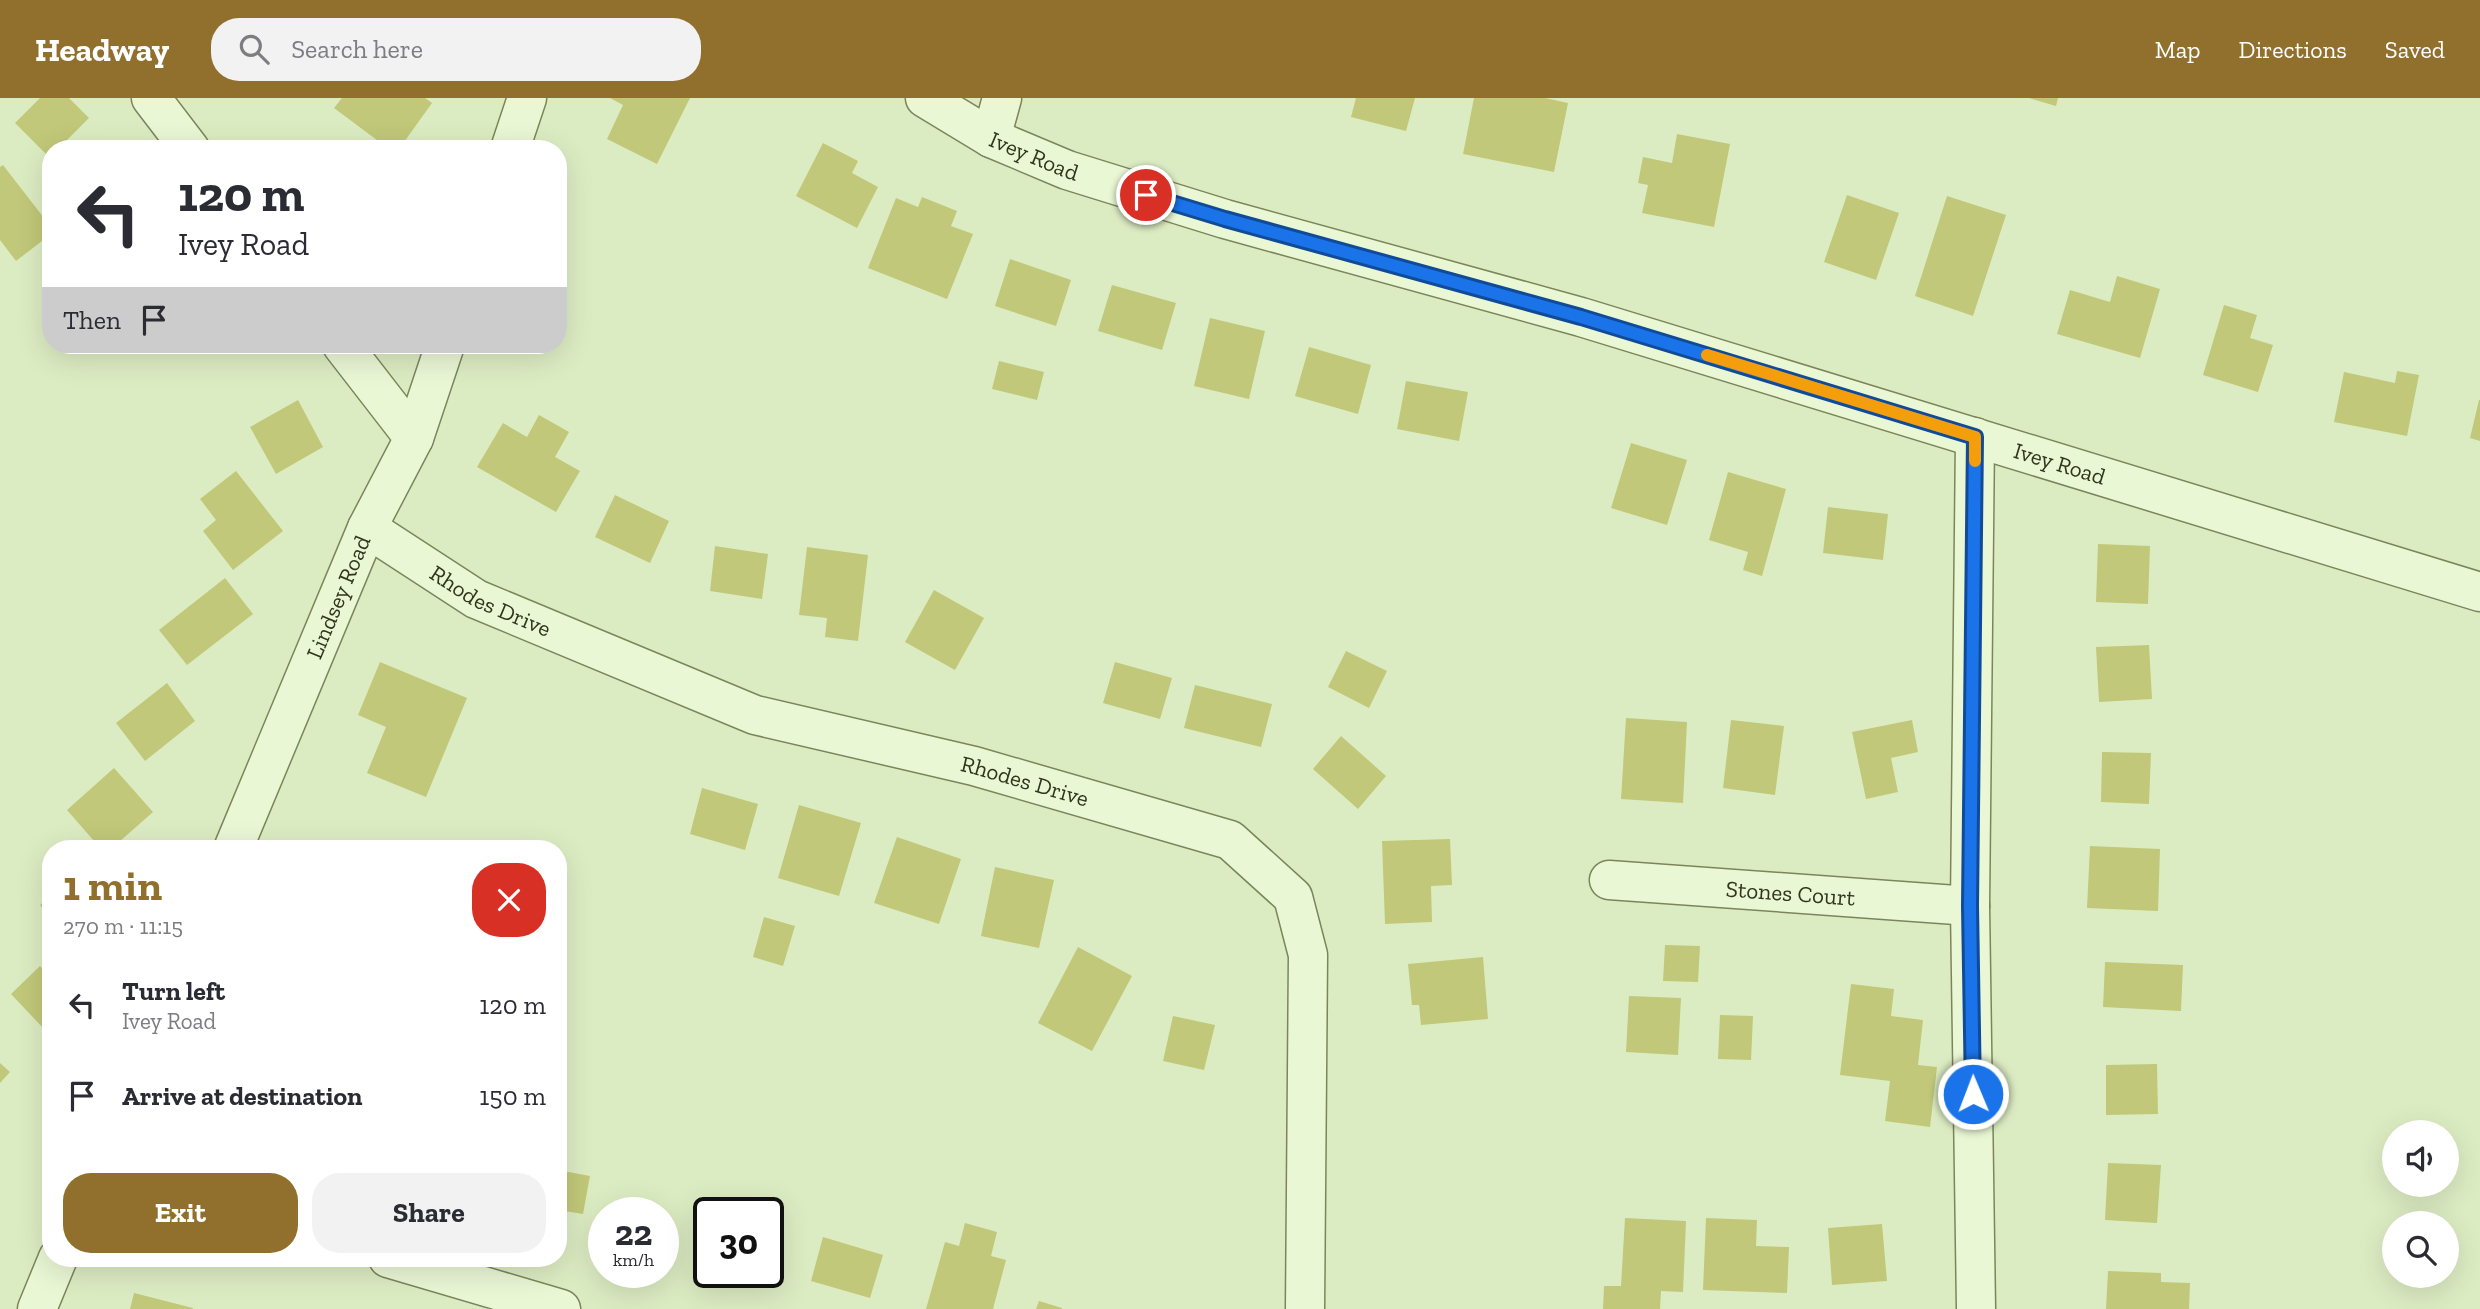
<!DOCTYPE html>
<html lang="en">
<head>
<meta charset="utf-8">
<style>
	:root { --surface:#fff; --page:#f2f2f3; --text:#2b2b33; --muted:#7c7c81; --accent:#91702d }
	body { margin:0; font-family:"Zilla Slab",serif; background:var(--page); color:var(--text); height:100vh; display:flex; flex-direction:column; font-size:26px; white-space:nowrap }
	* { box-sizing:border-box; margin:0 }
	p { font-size:23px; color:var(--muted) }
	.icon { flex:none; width:38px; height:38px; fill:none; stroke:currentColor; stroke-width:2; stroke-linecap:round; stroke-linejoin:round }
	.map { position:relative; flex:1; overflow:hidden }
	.details { position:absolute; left:42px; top:742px; width:525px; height:427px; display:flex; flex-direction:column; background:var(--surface); border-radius:28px; box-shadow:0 7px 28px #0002 }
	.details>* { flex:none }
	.top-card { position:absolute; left:42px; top:42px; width:525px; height:214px; border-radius:28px; box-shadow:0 7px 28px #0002; background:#fff; color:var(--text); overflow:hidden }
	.controls { position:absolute; left:2382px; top:1022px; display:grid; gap:14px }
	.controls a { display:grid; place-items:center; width:77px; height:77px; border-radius:50%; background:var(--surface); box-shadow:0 7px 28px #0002; font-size:35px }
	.speed { position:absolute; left:588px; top:1099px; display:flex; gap:14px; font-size:35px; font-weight:700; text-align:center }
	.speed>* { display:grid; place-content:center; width:91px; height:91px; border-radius:50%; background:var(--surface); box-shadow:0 7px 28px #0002; line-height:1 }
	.speed small { font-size:18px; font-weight:400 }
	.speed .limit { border:4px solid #111; border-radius:10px; background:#fff; color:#111 }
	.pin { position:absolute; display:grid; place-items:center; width:60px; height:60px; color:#fff; margin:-30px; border:4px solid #fff; border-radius:50%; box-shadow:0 2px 7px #0007 }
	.me { position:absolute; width:77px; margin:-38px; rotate:359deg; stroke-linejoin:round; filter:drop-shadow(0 0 5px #0008) }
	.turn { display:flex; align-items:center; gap:24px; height:147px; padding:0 21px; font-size:32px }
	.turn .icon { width:91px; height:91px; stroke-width:2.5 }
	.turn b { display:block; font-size:49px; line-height:60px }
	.then { display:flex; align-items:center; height:66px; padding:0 21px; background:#0003; gap:14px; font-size:26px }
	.round { display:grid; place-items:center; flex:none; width:74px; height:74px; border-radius:28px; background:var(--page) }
	.overview { display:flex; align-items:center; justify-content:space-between; height:119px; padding:0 21px }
	h1 { font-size:42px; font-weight:700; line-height:52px; color:var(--accent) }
	.primary-button { display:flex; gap:14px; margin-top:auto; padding:14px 21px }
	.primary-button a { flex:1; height:80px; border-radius:28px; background:var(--accent); color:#fff; font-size:28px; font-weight:700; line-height:80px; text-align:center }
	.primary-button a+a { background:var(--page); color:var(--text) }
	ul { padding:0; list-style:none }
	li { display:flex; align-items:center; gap:21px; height:91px; padding:0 21px }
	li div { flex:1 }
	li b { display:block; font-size:26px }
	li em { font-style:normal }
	header { display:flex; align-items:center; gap:42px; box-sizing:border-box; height:98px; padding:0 35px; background:var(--accent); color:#fff }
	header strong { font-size:33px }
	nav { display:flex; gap:38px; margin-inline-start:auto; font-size:24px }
	.search { width:490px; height:63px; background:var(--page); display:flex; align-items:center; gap:18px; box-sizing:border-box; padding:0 24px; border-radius:28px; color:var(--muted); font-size:26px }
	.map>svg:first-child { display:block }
</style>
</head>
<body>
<header>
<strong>Headway</strong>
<div class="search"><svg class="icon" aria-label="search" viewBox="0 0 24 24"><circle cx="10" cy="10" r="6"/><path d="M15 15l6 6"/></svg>Search here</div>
<nav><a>Map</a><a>Directions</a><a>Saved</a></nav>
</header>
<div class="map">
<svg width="2480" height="1211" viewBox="0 0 2480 1211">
	<rect width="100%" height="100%" fill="#dcecc2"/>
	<!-- building -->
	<g fill="#c1c879">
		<path d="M40,0H69L89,20L58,51H51L49,59L15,25Z"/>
		<path d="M342,0H425L432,5L399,51H389L334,10Z"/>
		<path d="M610,0H690L657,66L607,41L623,7Z"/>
		<path d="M1356,0H1415L1406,33L1351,19Z"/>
		<path d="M1474,0H1545L1568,5L1554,74L1463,56Z"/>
		<path d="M2029,0H2058L2056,8Z"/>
		<path d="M1677,36L1730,46L1714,129L1642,115L1648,87L1638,85L1643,59L1672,65Z"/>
		<path d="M823,45L858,63L852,75L878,89L857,130L796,98Z"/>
		<path d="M3,67L51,129V136L16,163L0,142V69Z"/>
		<path d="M1847,97L1899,115L1876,182L1824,164Z"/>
		<path d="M1947,98L2006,117L1973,218L1915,198Z"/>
		<path d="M922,99L957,113L951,128L973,136L947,201L868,170L896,100L918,109Z"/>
		<path d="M1010,161L1071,182L1056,228L995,208Z"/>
		<path d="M2117,178L2160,191L2140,260L2057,236L2070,192L2110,204Z"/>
		<path d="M1112,187L1176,205L1162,252L1098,233Z"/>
		<path d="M2224,207L2257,217L2250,240L2273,247L2258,294L2203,277Z"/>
		<path d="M1210,220L1265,233L1249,301L1194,288Z"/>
		<path d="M1309,249L1371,267L1358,316L1295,298Z"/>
		<path d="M999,263L1044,274L1037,302L992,291Z"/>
		<path d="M2397,273L2419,277L2407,338L2334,324L2344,274L2395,285Z"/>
		<path d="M1406,283L1468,294L1459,343L1397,331Z"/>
		<path d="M298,302L323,349L276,376L250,329Z"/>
		<path d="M2479,302H2480V343L2470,340Z"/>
		<path d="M539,317L569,334L555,359L580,373L556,414L477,369L503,325L527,339Z"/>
		<path d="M1631,345L1687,362L1667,427L1611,410Z"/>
		<path d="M236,373L283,433L233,472L203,433L216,422L200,401Z"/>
		<path d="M1728,374L1786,391L1762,478L1743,472L1748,454L1709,442Z"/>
		<path d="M615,397L669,423L650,465L595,439Z"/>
		<path d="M1828,409L1888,416L1883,462L1823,455Z"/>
		<path d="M2098,446L2150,448L2148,506L2096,504Z"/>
		<path d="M715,448L768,456L762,501L710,493Z"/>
		<path d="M807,449L868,457L858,543L825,539L827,520L799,517Z"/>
		<path d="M225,480L253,516L187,567L159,532Z"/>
		<path d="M934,492L984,520L955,572L905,544Z"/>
		<path d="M2149,547L2152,601L2099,604L2096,549Z"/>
		<path d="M1346,553L1387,573L1369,610L1328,589Z"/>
		<path d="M380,564L467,600L426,699L367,675L386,629L358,617Z"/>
		<path d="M1115,564L1172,580L1160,621L1103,605Z"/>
		<path d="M167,585L195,623L145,663L116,625Z"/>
		<path d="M1195,587L1272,606L1261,649L1184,630Z"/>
		<path d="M1626,620L1687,624L1683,705L1621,701Z"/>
		<path d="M1731,622L1784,628L1775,697L1723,690Z"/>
		<path d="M1912,622L1918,654L1891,660L1898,694L1866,701L1852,634Z"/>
		<path d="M1341,638L1386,678L1358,711L1313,671Z"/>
		<path d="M2102,654L2151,655L2149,706L2101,704Z"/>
		<path d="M114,670L153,714L111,751H101L67,712Z"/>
		<path d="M702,690L758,706L745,752L690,736Z"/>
		<path d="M799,707L861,725L839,798L778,780Z"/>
		<path d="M897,739L961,761L939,826L874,805Z"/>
		<path d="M1450,741L1452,787L1431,788L1432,824L1385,826L1382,743Z"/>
		<path d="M2090,748L2160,751L2158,813L2087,810Z"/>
		<path d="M995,769L1054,782L1039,850L981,838Z"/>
		<path d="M51,797V819L40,807Z"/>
		<path d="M764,819L795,828L783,868L753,859Z"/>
		<path d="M1665,847L1700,848L1698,884L1663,883Z"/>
		<path d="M1078,849L1132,878L1092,953L1038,925Z"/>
		<path d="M1483,859L1488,921L1421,927L1419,907H1412L1408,866Z"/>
		<path d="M2105,864L2183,867L2181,913L2103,909Z"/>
		<path d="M40,868L51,879V924L44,931L11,896Z"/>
		<path d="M1851,886L1894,891L1891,918L1923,922L1918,967L1937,969L1930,1029L1885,1023L1890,983L1840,977Z"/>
		<path d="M1629,898L1681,900L1678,957L1626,954Z"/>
		<path d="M1720,917L1753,918L1751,962L1718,961Z"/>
		<path d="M1173,918L1215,927L1204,972L1163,963Z"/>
		<path d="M0,965L10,974L0,985Z"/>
		<path d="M2157,966L2158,1016L2106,1017V967Z"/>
		<path d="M2108,1065L2161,1067L2157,1125L2105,1122Z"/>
		<path d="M558,1072L590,1078L583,1116L558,1112Z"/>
		<path d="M1625,1120L1686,1123L1683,1194L1661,1193L1660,1211H1603L1604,1188H1621Z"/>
		<path d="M1706,1120L1757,1122L1756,1148L1789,1149L1787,1195L1703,1192Z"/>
		<path d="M965,1125L997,1134L991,1158L1006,1162L993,1211H926L945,1144L959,1148Z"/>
		<path d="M1882,1126L1887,1183L1832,1187L1828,1130Z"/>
		<path d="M823,1139L883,1157L870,1200L811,1183Z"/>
		<path d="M2108,1173L2161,1175V1184L2190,1185L2189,1211H2106Z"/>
		<path d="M134,1195L193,1210V1211H130Z"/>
		<path d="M1039,1203L1062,1210V1211H1036Z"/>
	</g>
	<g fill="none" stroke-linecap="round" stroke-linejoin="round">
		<defs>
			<g id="minor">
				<path d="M151,0L190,51"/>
				<path id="s1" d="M925,0L991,40L1067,72L1225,121L1581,219L2480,494"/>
				<path d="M991,40L1002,0"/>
				<path d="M510,51L527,0"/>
				<path d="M342,247L414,340"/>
				<path d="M1975,339L1970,808L1976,1211"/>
				<path id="s2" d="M367,430L476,501L755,617L974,668L1230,742L1293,799L1308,857L1305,1211"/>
				<path id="s3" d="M233,751L367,430L414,340L445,247"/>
				<path id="s4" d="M1609,782L1970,808"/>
				<path d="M388,1160L561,1211"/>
				<path d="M37,1211L58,1160"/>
			</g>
		</defs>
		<!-- minor casing -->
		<use href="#minor" stroke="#7c855a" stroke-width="41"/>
		<!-- minor -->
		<use href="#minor" stroke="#eaf7d5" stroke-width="38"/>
	</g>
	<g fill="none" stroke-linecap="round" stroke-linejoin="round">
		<defs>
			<path id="route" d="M1146,97L1225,121L1581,219L1975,339L1970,808L1973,996"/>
		</defs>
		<!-- route casing -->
		<use href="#route" stroke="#114b97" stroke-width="18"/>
		<!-- route -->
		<use href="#route" stroke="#1a73e8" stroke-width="12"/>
		<!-- slow -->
		<path stroke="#f59e0b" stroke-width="12" d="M1707,257L1975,339V363"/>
	</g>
	<g text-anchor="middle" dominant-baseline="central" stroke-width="6" stroke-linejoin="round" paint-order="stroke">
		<!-- street labels -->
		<g font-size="23" fill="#31351e" stroke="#e6f4d1">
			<text stroke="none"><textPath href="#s1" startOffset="124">Ivey Road</textPath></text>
			<text stroke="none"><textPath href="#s1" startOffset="1195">Ivey Road</textPath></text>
			<text stroke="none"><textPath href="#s3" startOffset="273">Lindsey Road</textPath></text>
			<text stroke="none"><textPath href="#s2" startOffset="144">Rhodes Drive</textPath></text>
			<text stroke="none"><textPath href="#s2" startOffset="710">Rhodes Drive</textPath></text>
			<text stroke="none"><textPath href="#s4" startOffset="182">Stones Court</textPath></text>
		</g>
	</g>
</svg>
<div class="controls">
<a><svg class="icon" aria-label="sound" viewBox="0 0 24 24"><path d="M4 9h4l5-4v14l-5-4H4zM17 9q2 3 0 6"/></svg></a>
<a><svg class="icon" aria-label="search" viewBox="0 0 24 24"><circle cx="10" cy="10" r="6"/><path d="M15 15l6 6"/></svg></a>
</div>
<div class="speed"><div>22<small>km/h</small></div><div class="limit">30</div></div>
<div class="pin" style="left:1146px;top:97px;background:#d93025"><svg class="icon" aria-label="arrive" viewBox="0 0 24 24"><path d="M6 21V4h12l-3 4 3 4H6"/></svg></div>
<svg class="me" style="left:1973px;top:996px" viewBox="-20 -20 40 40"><circle r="17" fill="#1a73e8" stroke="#fff" stroke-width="3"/><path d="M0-11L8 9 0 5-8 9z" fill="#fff"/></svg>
<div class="top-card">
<div class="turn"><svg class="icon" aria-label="left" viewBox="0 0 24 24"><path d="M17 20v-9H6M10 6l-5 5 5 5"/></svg><div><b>120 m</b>Ivey Road</div></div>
<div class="then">Then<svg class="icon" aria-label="arrive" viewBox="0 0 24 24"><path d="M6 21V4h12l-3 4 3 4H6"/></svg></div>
</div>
<section class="details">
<div class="overview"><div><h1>1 min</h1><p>270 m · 11:15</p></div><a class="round" style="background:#d93025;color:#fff"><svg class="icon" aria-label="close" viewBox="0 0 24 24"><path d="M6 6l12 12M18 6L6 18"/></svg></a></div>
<ul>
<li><svg class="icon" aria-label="left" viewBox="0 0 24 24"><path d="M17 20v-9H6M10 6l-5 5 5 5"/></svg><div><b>Turn left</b><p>Ivey Road</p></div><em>120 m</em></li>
<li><svg class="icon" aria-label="arrive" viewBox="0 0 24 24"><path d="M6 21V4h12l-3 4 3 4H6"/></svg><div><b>Arrive at destination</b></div><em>150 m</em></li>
</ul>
<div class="primary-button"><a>Exit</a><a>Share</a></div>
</section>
</div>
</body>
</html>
